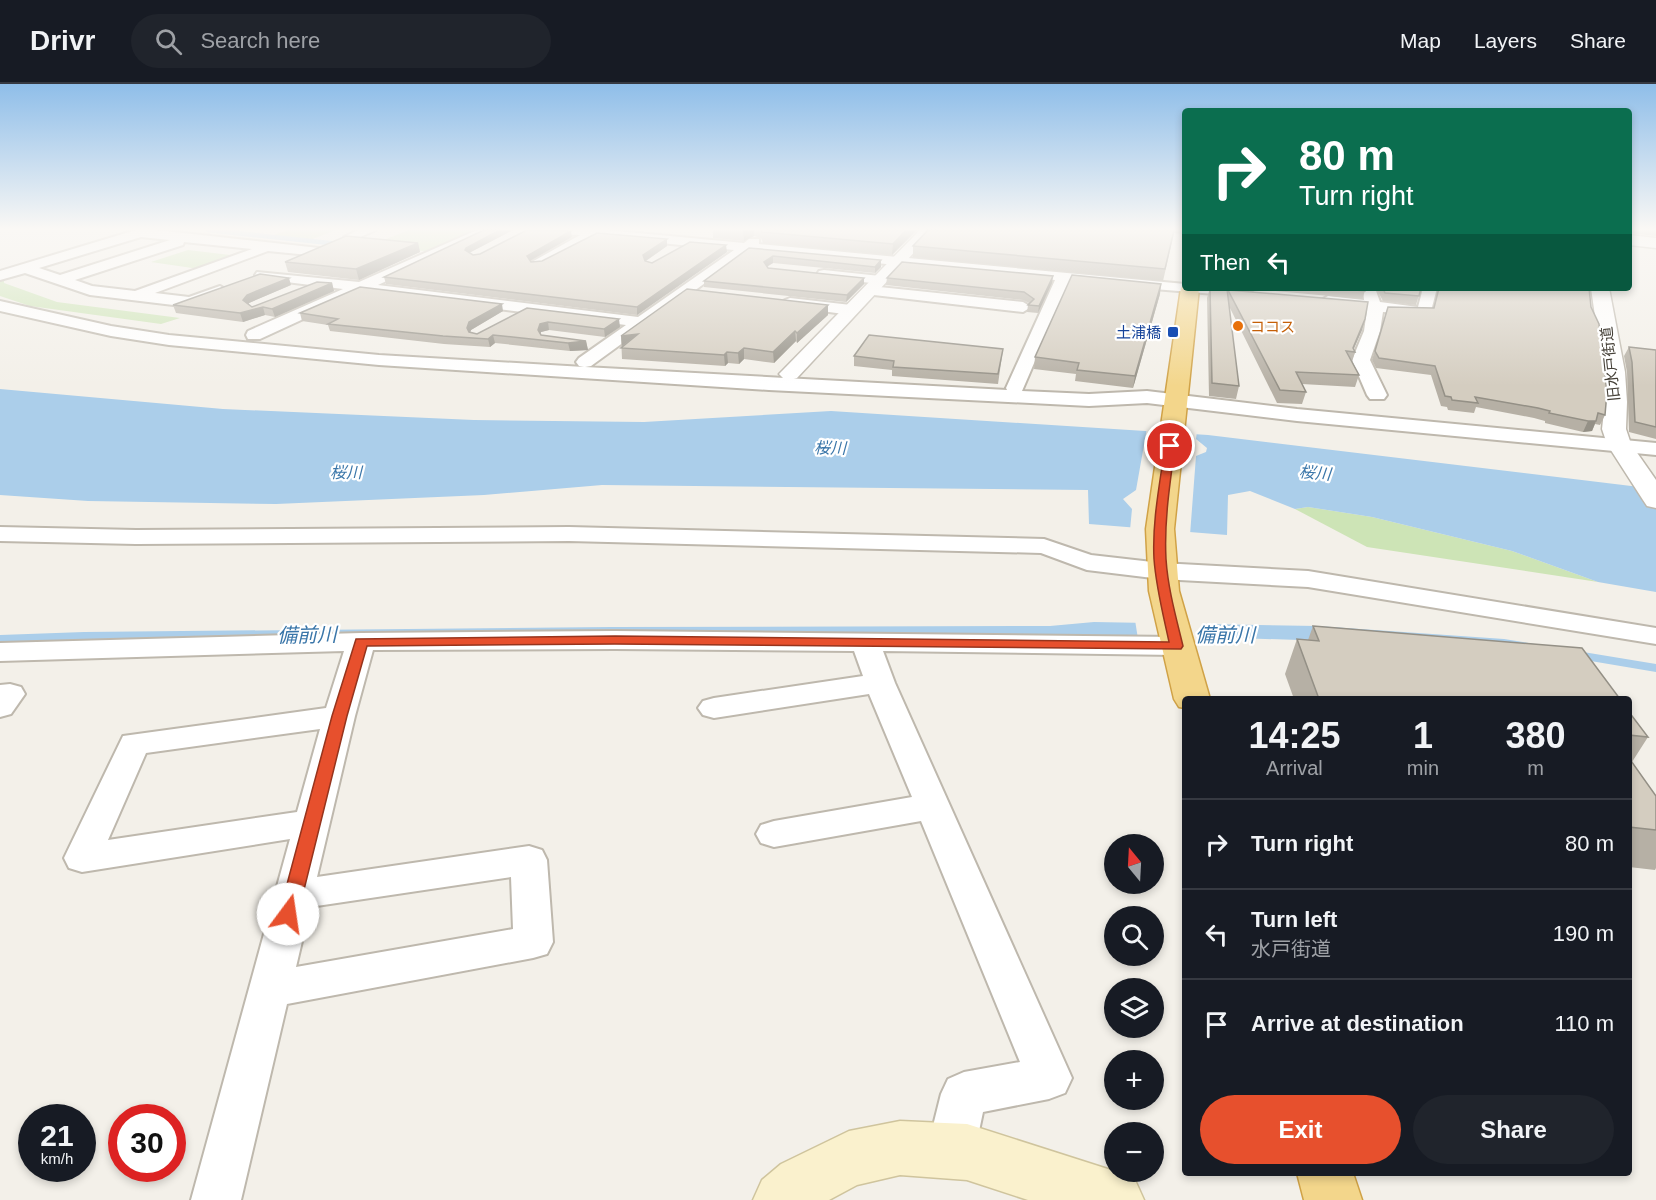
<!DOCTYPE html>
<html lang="en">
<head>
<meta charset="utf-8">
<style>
	:root { --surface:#171b24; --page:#20242c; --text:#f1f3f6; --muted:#9ea1a6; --line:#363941; --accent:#e7502d }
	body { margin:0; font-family:Arial,"Noto Sans JP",sans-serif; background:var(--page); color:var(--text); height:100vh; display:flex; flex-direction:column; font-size:22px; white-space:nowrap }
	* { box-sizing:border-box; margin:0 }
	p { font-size:20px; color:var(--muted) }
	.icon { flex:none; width:33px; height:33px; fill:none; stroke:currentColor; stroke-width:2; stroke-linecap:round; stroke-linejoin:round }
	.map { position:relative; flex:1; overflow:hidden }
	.details { position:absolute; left:1182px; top:612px; width:450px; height:480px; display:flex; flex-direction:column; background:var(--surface); border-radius:6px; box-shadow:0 3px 9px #0003 }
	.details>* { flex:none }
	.top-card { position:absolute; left:1182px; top:24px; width:450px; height:183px; border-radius:6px; box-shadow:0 3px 9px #0003; background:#0b6e4f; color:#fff; overflow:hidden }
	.needle { width:39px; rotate:342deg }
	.fabs { position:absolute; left:1104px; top:750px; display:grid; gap:12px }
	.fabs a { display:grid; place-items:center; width:60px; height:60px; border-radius:50%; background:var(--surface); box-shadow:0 3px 9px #0003; font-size:30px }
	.speed { position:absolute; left:18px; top:1020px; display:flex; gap:12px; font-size:30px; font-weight:700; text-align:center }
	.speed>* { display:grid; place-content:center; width:78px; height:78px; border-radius:50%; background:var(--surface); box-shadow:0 3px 9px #0003; line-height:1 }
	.speed small { font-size:15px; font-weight:400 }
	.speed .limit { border:9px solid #d22; background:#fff; color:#111 }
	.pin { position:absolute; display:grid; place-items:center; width:51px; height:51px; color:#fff; margin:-26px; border:3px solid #fff; border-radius:50%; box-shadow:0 2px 6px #0007 }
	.me { position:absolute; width:66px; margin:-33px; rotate:14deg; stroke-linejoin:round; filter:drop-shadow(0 0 4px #0008) }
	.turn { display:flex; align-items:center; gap:21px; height:126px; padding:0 18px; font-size:27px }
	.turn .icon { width:78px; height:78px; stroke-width:2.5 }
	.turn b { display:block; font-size:42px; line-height:51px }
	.then { display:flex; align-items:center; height:57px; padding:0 18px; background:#0003; gap:12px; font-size:22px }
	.eta { display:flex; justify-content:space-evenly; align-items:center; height:102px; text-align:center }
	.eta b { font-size:36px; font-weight:700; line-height:42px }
	.action { display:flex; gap:12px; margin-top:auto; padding:12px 18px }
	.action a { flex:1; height:69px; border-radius:36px; background:var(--accent); color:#fff; font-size:24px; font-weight:700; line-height:69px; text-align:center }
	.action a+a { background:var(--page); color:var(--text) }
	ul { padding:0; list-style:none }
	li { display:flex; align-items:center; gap:18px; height:90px; padding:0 18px; border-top:2px solid var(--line) }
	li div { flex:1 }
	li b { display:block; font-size:22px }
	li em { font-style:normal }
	header { display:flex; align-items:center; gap:36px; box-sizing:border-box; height:84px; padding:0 30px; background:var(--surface); border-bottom:2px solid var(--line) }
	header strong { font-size:28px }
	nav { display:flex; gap:33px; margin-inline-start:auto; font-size:21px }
	.search { width:420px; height:54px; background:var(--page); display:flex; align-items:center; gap:15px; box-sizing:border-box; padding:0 21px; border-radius:33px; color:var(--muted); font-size:22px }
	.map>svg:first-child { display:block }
</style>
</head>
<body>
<header>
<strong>Drivr</strong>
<div class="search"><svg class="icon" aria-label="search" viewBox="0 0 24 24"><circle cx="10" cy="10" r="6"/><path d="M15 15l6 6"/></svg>Search here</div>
<nav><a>Map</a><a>Layers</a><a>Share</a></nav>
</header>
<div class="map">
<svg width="1656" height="1116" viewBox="0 0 1656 1116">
	<rect width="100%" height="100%" fill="#f3f0e9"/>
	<!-- green -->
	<g fill="#cde4b6">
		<path d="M288,146H336L310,156L271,152Z"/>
		<path d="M409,146H483L432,168L371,161Z"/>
		<path d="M188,166L239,172L199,185L151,178Z"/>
		<path d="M4,196V199L57,218L180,234L161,240L30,222L0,212V197Z"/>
		<path d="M1308,423L1372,433L1512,467L1598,498L1367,463L1295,425Z"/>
	</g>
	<!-- water -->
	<g fill="#abceea">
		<path d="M0,305L223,325L474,336L644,338L831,327L1208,351L1656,405V508L1598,498L1512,467L1372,433L1308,423L1295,425L1250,407L1228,411L1227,451L1089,440L1088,406L602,401L484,411L276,420L88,417L0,411Z"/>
		<path d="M1094,538L1317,542L1504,555L1656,580V588L1507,563L1237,554L1052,551L608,552L0,560V551L84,548L611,543L1050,542Z"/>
	</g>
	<!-- pier -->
	<g fill="#f3f0e9">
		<path d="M1147,344L1197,347L1196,355L1207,364L1206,368L1196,372L1190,451L1130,446L1132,425L1123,415L1136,406Z"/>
		<path d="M1135,536L1203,537L1211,557L1138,555Z"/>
	</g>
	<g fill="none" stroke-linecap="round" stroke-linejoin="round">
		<!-- stream -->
		<path stroke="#abceea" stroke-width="4.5" d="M208,146L339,160"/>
		<defs>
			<g id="minor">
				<path d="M136,146H156L319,164L326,168L319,172L268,167L155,209L189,213L220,202L228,207L225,210L190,223L90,211L25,189L0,196V187ZM141,153L170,156L60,191L39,184ZM184,158L252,165L135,207L92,202L75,196L183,161Z"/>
				<path d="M358,146H376L351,157L344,153Z"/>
				<path d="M477,146H494L378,201L638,233L734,166L597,153L542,182H532L530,179L580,151L563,150L557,146H606L744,159L749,155H759V160L1185,200V204L1246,205L1254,210L1251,213L1069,198L1022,307L1089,310L1147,307L1297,325L1656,359V371L1297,337L1147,319L1089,322L769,306L379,281L169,261L111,252L0,227V217L111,242L169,251L379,271L584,283L579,282L576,278L579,274L626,241L362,208L260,255H248L246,251L248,247L343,205L262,195L255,191L257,188L359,198ZM749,167L1055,196L1006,304L1007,306L585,283L591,282Z"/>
				<path d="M824,186L880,192L887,196L880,200L819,193L817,190L819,187Z"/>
				<path d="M870,202L1023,218L1031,223L1023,228L865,210L862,207Z"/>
				<path d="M1363,204H1375L1380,218L1418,223L1423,204H1437L1430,231L1383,228L1380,247L1370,276L1387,311L1384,315H1370L1367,311L1352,276L1364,247L1367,226L1328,222L1320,217L1328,212L1364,216Z"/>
				<path d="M790,214L851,221L859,226L851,231L785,222L782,219L785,216Z"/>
				<path d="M0,443L136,446L569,443L1044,455L1091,471L1161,479L1308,487L1656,544V560L1308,503L1161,495L1087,486L1041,469L569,457L136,460L0,457Z"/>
				<path d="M615,547L1176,553L1186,556L1190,562L1186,568L1176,571L883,567L895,599L1072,994L1065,1009L1049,1015L983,1028L975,1066L968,1083L951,1090L934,1083L927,1066L941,1010L948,995L964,988L1020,978L921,737L774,763L761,759L756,750L761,741L774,737L912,713L869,610L714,634L703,631L698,624L703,617L714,614L863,592L854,567L615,565L373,566L355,632L317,793L529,762L542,766L547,776L553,858L547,870L533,874L287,920L241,1116H191L290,755L82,788L69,784L64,774L123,652L326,624L344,567L0,577V559L361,549ZM320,645L297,728L108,756L146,669ZM511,793L513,845L296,883L310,823Z"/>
				<path d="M10,600L21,603L25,610L11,630L0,633V601Z"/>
			</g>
			<g id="tertiary">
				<path d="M920,146H935L797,294L790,296L783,294L779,290L783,286Z"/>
				<path d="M1629,151L1656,154V164L1629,161Z"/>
				<path d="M1591,204H1609L1625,288L1627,318L1626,345L1631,360L1656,396V424L1647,422L1643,416L1607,360L1602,345L1605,318L1603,288Z"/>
			</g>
			<path id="secondary" d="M900,1037L967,1040L1114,1087L1135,1096L1144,1116H1028L967,1096L900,1091L857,1101L829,1116H753L762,1096L781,1080L849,1047Z"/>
			<g id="trunk">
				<path d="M1185,200V204H1199L1174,445L1179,507L1210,615H1185V624L1179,623L1174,615L1149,507L1146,445L1181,204Z"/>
				<path d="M1297,1089H1353L1362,1116H1304Z"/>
			</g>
		</defs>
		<!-- minor casing -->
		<use href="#minor" stroke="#beb8ad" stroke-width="4"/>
		<!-- tertiary casing -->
		<use href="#tertiary" stroke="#beb8ad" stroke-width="3"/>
		<!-- secondary casing -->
		<use href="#secondary" stroke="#cfc49d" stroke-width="3"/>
		<!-- trunk casing -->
		<use href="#trunk" stroke="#d0a247" stroke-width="3"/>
		<!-- minor -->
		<use href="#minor" fill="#fff" fill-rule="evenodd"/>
		<!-- tertiary -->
		<use href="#tertiary" fill="#fff" fill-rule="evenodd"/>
		<!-- secondary -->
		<use href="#secondary" fill="#faf1cd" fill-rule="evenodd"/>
		<!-- trunk -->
		<use href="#trunk" fill="#f3d68b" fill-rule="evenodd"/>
	</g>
	<!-- wall -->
	<g fill="#b6b0a5">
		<path d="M513,146L469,169L473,171L572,153L530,177H542L667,155V162L646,177L652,179L727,168L637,231L386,200L384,193Z"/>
		<path d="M713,146H917L892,171L763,159L761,154L754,152L744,157L713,154Z"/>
		<path d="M928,146H1184L1183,150L1174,149L1163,197L913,173V162Z"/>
		<path d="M1629,146H1656V152L1629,149Z"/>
		<path d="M418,159L420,168L359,196L288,188L285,178Z"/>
		<path d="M749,164L881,176V183L875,189L773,179L767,183L768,184L864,200L846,218L704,203V197Z"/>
		<path d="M887,194L1052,199L1038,229L1027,228L1028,221L1029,219L1023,216L886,201Z"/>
		<path d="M332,199L334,207L275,233L265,231L243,238L176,229L173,221L291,201L249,219L248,220L252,223Z"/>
		<path d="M1210,204L1228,209V206L1362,246L1354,265L1355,268L1352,278L1359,291L1355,303L1302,300L1306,308L1302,320L1277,319L1229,222L1239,302L1236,315L1209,312L1207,214Z"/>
		<path d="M1242,204H1365V207L1362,215Z"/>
		<path d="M1376,204H1421L1416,221L1383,217Z"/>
		<path d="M1438,204H1589L1591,223L1605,331L1600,341L1595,340L1592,347L1583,348L1545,339V337L1534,334L1476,323L1474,329L1448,326L1447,323L1441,322L1431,291L1376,284L1372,276L1388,223L1433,224Z"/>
		<path d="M1160,210L1133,304L1075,297L1076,290L1034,285L1035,273Z"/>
		<path d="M527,224L620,243L605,253L549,246L541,248L540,250L541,251L586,257L588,266L570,267L495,259L490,263L444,260L330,247L328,241L302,237L300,229L503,227L471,246L470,248L477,250Z"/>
		<path d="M828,231L797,259L796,257L774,279L744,275L739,280L728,279L725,282L622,275L621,252Z"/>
		<path d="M1629,263L1656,266V355L1629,348L1627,288L1624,272Z"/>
		<path d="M1003,265L998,300L892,292V286L854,282V272Z"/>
		<path d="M1313,542L1620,615H1294L1285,590L1297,555L1308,556Z"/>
		<path d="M1629,628L1648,653L1632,678L1656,712V784L1655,786L1629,783Z"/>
	</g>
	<!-- shaded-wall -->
	<g fill="#949086">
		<path d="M500,146H513L467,170L465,166L466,164Z"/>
		<path d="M743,146H754V152L744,157Z"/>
		<path d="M906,146H917L892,171L893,160Z"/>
		<path d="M571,147L572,153L528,178L527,172Z"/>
		<path d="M667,155V162L644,178L643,171Z"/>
		<path d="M418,159L420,168L359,196L356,185Z"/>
		<path d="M726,161L727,168L637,231V223Z"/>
		<path d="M773,172V179L764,184V178Z"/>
		<path d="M881,176V183L875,189V183Z"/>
		<path d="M1053,192L1052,199L1038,229L1039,222Z"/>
		<path d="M289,194L291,201L249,219L246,224L243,216L247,211Z"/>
		<path d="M864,194V200L846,218L847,211Z"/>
		<path d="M332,199L334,207L275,233L272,225Z"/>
		<path d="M1161,200L1160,210L1133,304L1135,292Z"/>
		<path d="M502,220L503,227L471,246L469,252L467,244L469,238Z"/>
		<path d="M828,221V231L797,259V249Z"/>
		<path d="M263,223L265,231L243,238L240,229Z"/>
		<path d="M619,235L620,243L605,253L604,245Z"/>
		<path d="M1365,235L1362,246L1352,268Z"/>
		<path d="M548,238L549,246L541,248L539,254L538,246L540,240Z"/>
		<path d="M795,247L796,257L774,279L773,268Z"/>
		<path d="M638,250L622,262L621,252Z"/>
		<path d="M493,251L495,259L490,263L488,255Z"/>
		<path d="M586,257L588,266L570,267L568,259Z"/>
		<path d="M744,264V275L739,280L738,269Z"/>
		<path d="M727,268L728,279L725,282L724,271Z"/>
		<path d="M1588,337H1596L1592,347L1583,348Z"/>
	</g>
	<!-- building -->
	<g fill="#d4cdc0" stroke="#949086" stroke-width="1.5">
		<path d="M484,146H500L466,164L465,166L473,171L480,170L527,146L571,147L527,172L531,178L542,177L597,149L667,155L643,171L645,177L652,179L690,158L726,161L637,223L384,193Z"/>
		<path d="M762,146H906L893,160L762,148Z"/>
		<path d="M928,146H1174L1165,185L913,162Z"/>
		<path d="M346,152L418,159L356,185L285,178Z"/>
		<path d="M749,164L881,176L875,183L773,172L764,178L768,184L864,194L847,211L704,197Z"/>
		<path d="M902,178L1053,192L1039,222L1028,221L1034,215L1024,208L887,194Z"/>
		<path d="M260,190L289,194L247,211L243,216L252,223L317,198L332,199L272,225L263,223L240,229L173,221Z"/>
		<path d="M1072,191L1161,200L1135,292L1077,286L1079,279L1035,273Z"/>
		<path d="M360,203L502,220L469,238L467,244L469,248L477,250L527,224L619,235L604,245L548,238L540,240L538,246L541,251L586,257L568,259L493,251L488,255L443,252L328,240L338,235L300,229Z"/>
		<path d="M1210,204L1227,205L1239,302L1212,299Z"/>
		<path d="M1331,204H1365V207Z"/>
		<path d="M1383,204H1421L1419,212L1385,209Z"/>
		<path d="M1439,204H1589L1591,223L1599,240L1607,308L1605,331L1598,329L1596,337H1588L1549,329L1550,327L1538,324L1475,313L1478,319L1452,316L1451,313L1445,312L1435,282L1379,274L1375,267L1388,223L1434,224Z"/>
		<path d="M687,205L828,221L797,249L795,247L773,268L744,264L738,269L727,268L724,271L621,264L638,250L621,252Z"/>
		<path d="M1228,206L1368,218L1365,235L1353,264L1355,268L1346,267L1359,291L1296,288L1306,308L1280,306Z"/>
		<path d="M869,251L1003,265L998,290L893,283L894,277L854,272Z"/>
		<path d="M1629,263L1656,266V343L1635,338L1632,278Z"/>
		<path d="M1313,542L1582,564L1620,615H1319L1297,555L1319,557Z"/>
		<path d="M1629,628L1648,653L1629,651Z"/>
		<path d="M1629,674L1656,712V746L1629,743Z"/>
	</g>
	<!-- sky -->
	<linearGradient id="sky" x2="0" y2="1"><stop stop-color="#8fbee9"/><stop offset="0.48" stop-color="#faf8f5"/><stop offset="1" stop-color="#faf8f5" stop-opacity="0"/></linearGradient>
	<rect width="1656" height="302" fill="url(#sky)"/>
	<!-- route -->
	<path fill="#e7502d" stroke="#96341d" stroke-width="1.5" d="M1170,359L1175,362C1170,399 1164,437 1166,475C1168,505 1176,533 1183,562L1181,565L615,560L367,562L347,632L298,830L295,835L288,837L282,835L279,830L332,632L356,555L615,552L1169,558C1163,530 1156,503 1154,475C1152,437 1160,399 1165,362Z"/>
	<!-- markers -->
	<circle fill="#e8710a" stroke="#fff" stroke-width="2" cx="1238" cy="242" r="6"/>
	<rect fill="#1a4fb4" stroke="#fff" stroke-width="2" x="1167" y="242" width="12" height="12" rx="3"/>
	<g text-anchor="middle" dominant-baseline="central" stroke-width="4.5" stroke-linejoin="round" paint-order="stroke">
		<!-- far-food labels -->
		<g font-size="15" fill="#c56008" stroke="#fff" text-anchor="start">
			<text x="1250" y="242">ココス</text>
		</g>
		<!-- far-transit labels -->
		<g font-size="15" fill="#164399" stroke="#fff" text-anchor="end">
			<text x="1161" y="248">土浦橋</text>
		</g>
		<!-- far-street labels -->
		<g font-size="15" fill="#464138" stroke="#fff">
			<text transform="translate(1610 280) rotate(-96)">旧水戸街道</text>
		</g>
		<!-- far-water labels -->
		<g font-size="16" font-style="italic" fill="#3a76a9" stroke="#fff">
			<text transform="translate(830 364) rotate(1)">桜川</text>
			<text x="346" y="388">桜川</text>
			<text transform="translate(1315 389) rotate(5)">桜川</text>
		</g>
		<!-- water labels -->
		<g font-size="20" font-style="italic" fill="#3a76a9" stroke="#fff">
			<text transform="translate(307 551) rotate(-1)">備前川</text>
			<text x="1225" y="551">備前川</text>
		</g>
	</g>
</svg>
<div class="fabs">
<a><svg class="needle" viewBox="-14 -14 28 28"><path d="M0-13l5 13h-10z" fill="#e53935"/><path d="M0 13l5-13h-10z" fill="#9ea1a6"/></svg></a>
<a><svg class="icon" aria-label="search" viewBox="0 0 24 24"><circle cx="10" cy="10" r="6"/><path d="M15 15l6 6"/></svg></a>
<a><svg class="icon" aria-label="layers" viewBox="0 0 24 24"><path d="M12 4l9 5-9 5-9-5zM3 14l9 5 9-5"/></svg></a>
<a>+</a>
<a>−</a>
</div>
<div class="speed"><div>21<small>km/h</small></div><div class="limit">30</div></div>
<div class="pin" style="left:1170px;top:362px;background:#d93025"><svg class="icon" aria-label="arrive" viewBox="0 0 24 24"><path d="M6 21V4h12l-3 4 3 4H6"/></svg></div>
<svg class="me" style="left:288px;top:830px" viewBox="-20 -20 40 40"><circle r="19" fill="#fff"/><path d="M0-13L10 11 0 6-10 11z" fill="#e7502d"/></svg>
<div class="top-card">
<div class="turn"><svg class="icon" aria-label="right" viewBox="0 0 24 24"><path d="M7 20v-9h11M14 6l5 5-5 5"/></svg><div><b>80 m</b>Turn right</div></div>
<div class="then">Then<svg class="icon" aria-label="left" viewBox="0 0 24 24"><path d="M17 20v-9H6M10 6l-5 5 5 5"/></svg></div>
</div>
<section class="details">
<div class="eta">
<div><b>14:25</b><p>Arrival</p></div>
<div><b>1</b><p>min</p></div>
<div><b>380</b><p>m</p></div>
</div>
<ul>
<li><svg class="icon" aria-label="right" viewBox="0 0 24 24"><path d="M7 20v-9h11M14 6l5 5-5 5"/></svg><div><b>Turn right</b></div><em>80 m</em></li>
<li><svg class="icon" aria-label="left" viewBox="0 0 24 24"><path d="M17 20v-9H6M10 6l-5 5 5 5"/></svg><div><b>Turn left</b><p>水戸街道</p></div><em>190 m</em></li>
<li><svg class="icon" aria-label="arrive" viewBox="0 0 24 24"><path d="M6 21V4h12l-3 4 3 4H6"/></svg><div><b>Arrive at destination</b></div><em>110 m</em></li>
</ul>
<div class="action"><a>Exit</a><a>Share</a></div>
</section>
</div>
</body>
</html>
